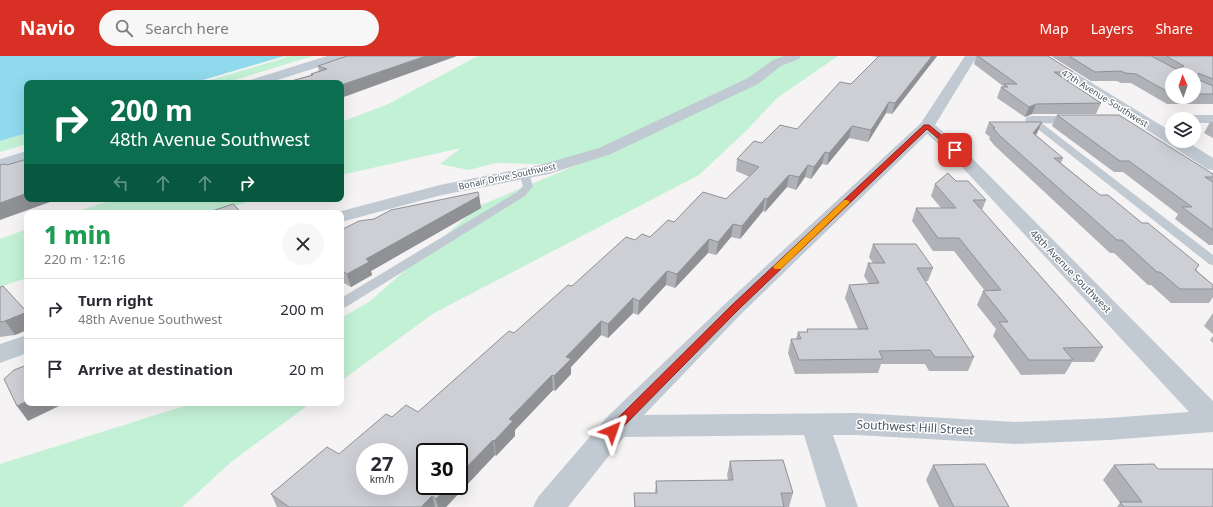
<!DOCTYPE html>
<html lang="en">
<head>
<meta charset="utf-8">
<style>
	:root { --surface:#fff; --page:#f7f7f7; --text:#2b2b33; --muted:#7c7c81; --line:#e1e1e2; --accent:#d93025 }
	body { margin:0; font-family:"Noto Sans",sans-serif; background:var(--page); color:var(--text); height:100vh; display:flex; flex-direction:column; font-size:15px; white-space:nowrap }
	* { box-sizing:border-box; margin:0 }
	p { font-size:13px; color:var(--muted) }
	.icon { flex:none; width:22px; height:22px; fill:none; stroke:currentColor; stroke-width:2; stroke-linecap:round; stroke-linejoin:round }
	.map { position:relative; flex:1; overflow:hidden }
	.drawer { position:absolute; left:24px; top:154px; width:320px; height:196px; display:flex; flex-direction:column; background:var(--surface); border-radius:8px; box-shadow:0 4px 16px #0002 }
	.drawer>* { flex:none }
	.hud { position:absolute; left:24px; top:24px; width:320px; height:122px; border-radius:8px; box-shadow:0 4px 16px #0002; background:#0b6e4f; color:#fff; overflow:hidden }
	.needle { width:26px; rotate:358deg }
	.tools { position:absolute; left:1165px; top:12px; display:grid; gap:8px }
	.tools a { display:grid; place-items:center; width:36px; height:36px; border-radius:50%; background:var(--surface); box-shadow:0 4px 16px #0002; font-size:20px }
	.speed { position:absolute; left:356px; top:387px; display:flex; gap:8px; font-size:20px; font-weight:700; text-align:center }
	.speed>* { display:grid; place-content:center; width:52px; height:52px; border-radius:50%; background:var(--surface); box-shadow:0 4px 16px #0002; line-height:1 }
	.speed small { font-size:10px; font-weight:400 }
	.speed .limit { border:2px solid #111; border-radius:6px; background:#fff; color:#111 }
	.pin { position:absolute; display:grid; place-items:center; width:34px; height:34px; color:#fff; margin:-17px; border-radius:8px; box-shadow:0 2px 6px #0006 }
	.me { position:absolute; width:44px; margin:-22px; rotate:43deg; stroke-linejoin:round; filter:drop-shadow(0 0 3px #0008) }
	.turn { display:flex; align-items:center; gap:14px; height:84px; padding:0 20px; font-size:18px }
	.turn .icon { width:52px; height:52px; stroke-width:2.5 }
	.turn b { display:block; font-size:28px; line-height:34px }
	.lanes { display:flex; align-items:center; height:38px; padding:0 20px; background:#0003; justify-content:center; gap:20px; direction:ltr }
	.lanes .off { opacity:.35 }
	.round { display:grid; place-items:center; flex:none; width:42px; height:42px; border-radius:21px; background:var(--page) }
	.summary { display:flex; align-items:center; justify-content:space-between; height:68px; padding:0 20px }
	h1 { font-size:24px; font-weight:800; line-height:30px; color:#1e9e55 }
	ul { padding:0; list-style:none }
	li { display:flex; align-items:center; gap:12px; height:60px; padding:0 20px; border-top:1px solid var(--line) }
	li div { flex:1 }
	li b { display:block; font-size:15px }
	li em { font-style:normal }
	header { display:flex; align-items:center; gap:24px; box-sizing:border-box; height:56px; padding:0 20px; background:var(--accent); color:#fff }
	header strong { font-size:19px }
	nav { display:flex; gap:22px; margin-inline-start:auto; font-size:14px }
	.search { width:280px; height:36px; background:var(--page); display:flex; align-items:center; gap:10px; box-sizing:border-box; padding:0 14px; border-radius:22px; color:var(--muted); font-size:15px }
	.map>svg:first-child { display:block }
</style>
</head>
<body>
<header>
<strong>Navio</strong>
<div class="search"><svg class="icon" aria-label="search" viewBox="0 0 24 24"><circle cx="10" cy="10" r="6"/><path d="M15 15l6 6"/></svg>Search here</div>
<nav><a>Map</a><a>Layers</a><a>Share</a></nav>
</header>
<div class="map">
<svg width="1213" height="451" viewBox="0 0 1213 451">
	<rect width="100%" height="100%" fill="#f5f3f3"/>
	<!-- green -->
	<g fill="#c3f1d5">
		<path d="M284,0H313L225,27H193Z"/>
		<path d="M478,0H838L777,42L747,74L699,119L434,257L341,325V262L369,246L479,150L577,109L495,107L469,114L440,108L461,92L341,119V66L386,49Z"/>
		<path d="M27,77V88L0,96V85Z"/>
		<path d="M116,143H255L217,157H71Z"/>
		<path d="M27,173V222L0,231V183Z"/>
		<path d="M194,347H311L231,406L182,451H0V408Z"/>
	</g>
	<!-- water -->
	<path fill="#90daee" d="M0,0H284L193,27H27V77L0,85Z"/>
	<!-- pier -->
	<path fill="#f5f3f3" d="M286,0L285,2L200,27H193Z"/>
	<g fill="none" stroke-linecap="round" stroke-linejoin="round">
		<!-- service -->
		<g fill="#c1cad2" fill-rule="evenodd">
			<path d="M1032,61L1035,62L1213,199V209L1209,208L1029,66L1028,64L1029,62Z"/>
			<path d="M524,115L529,118L533,130L525,140L346,251L341,252V242L517,136L523,130L519,118Z"/>
		</g>
		<!-- minor -->
		<g fill="#c1cad2" fill-rule="evenodd">
			<path d="M784,0H801L799,3L781,10L758,28L611,98L549,118L442,139L341,166V157H334L440,129L540,109L599,92L748,22L773,4Z"/>
			<path d="M965,0H977L935,69L961,91L1213,345V376L1109,384L1015,388L857,379H833L858,451H826L804,379L624,381L568,451H533L538,441L606,362L726,247L921,67ZM927,78L949,97L1189,356L1109,362L1015,366L857,357L644,359L742,257Z"/>
			<path d="M1033,0H1048L1172,76V85H1186L1213,102V114L1207,113Z"/>
			<path d="M1194,59H1213V67H1194V63H1187L1189,60Z"/>
			<path d="M1032,60H1085L1090,61L1092,64L1090,67L1085,68L1027,67L1025,64L1027,61Z"/>
			<path d="M27,279V297L0,307V288Z"/>
		</g>
		<!-- secondary -->
		<g fill="#c1cbd6" fill-rule="evenodd">
			<path d="M327,0H346L344,3L268,27H248L250,24Z"/>
			<path d="M27,95V105L0,113V103Z"/>
		</g>
	</g>
	<!-- wall -->
	<g fill="#b0b2b7" fill-rule="evenodd">
		<path d="M347,0L356,37L341,27H284L311,19V18L319,15L318,10Z"/>
		<path d="M871,0H937L892,58L886,57L868,86L849,82L827,109L822,108L811,123L805,121L796,134L787,131L765,156L763,155L740,183L731,181L716,199L708,197L675,232L666,229L638,259L633,257L608,282L601,279L571,311V318L555,335L553,334L515,374V380L496,400L495,399L446,451H277L271,438L339,398L392,361L418,356L572,230L635,184L650,181L674,166L726,143L750,121L736,115L737,103L762,87L797,73L851,28L878,1Z"/>
		<path d="M976,0H1048L1073,16L1069,25L1068,26L1101,47L1096,58H1032L1025,61L997,42L1001,31H1003V30L974,8Z"/>
		<path d="M1051,0H1213V48H1167L1131,27H1121L1117,25H1091ZM1172,19H1194V41H1172Z"/>
		<path d="M1057,59L1213,118V189H1209L1175,163L1178,158L1123,116H1114L1052,70Z"/>
		<path d="M989,66H1042L1037,77L1036,79L1063,102L1061,107L1100,139L1142,167L1199,209L1196,214L1213,229V241L1209,247H1171L1151,229H1148L1114,197H1110L995,90L989,83L990,81L985,77Z"/>
		<path d="M1210,66H1213V82L1204,77Z"/>
		<path d="M956,125L986,144L982,154L1103,291L1094,306H1072L1065,318L1021,319L993,280L996,273L977,249L983,235H985L954,195H933L912,165L916,152H941L931,140L935,128Z"/>
		<path d="M479,140L481,152L371,215L372,219L351,231L342,226H341V174L374,163Z"/>
		<path d="M873,188L933,212L928,225H925L974,301L968,315H929L925,308H881L878,317L795,318L788,297L791,283H796L798,276H807V273H858L845,242L849,229L869,228L864,220L868,207H873L869,201Z"/>
		<path d="M0,231L27,255V274L15,279L0,281Z"/>
		<path d="M1213,257V278L1204,270Z"/>
		<path d="M1213,280V287L1210,284Z"/>
		<path d="M730,405L793,437L789,451H634V437H655L656,425L728,424L727,419Z"/>
		<path d="M933,409L1009,451H939L926,424Z"/>
		<path d="M1114,409L1158,413L1213,451H1117L1120,447L1103,424Z"/>
	</g>
	<!-- shaded-wall -->
	<g fill="#909195">
		<path d="M426,0H457L341,42V29Z"/>
		<path d="M932,0H937L892,58L895,47Z"/>
		<path d="M889,46L886,57L868,86L871,74Z"/>
		<path d="M1036,48L1032,58L1025,61L1029,51Z"/>
		<path d="M1042,66L1037,77L1028,88L1033,77Z"/>
		<path d="M852,70L849,82L827,109L829,97Z"/>
		<path d="M825,96L822,108L811,123L814,111Z"/>
		<path d="M808,109L805,121L796,134L799,121Z"/>
		<path d="M789,119L787,131L765,156L767,143Z"/>
		<path d="M27,137V143H48L50,146L0,164V147Z"/>
		<path d="M479,140L481,152L371,215L372,219L351,231L347,218L366,203Z"/>
		<path d="M765,142L763,155L740,183L742,170Z"/>
		<path d="M733,168L731,181L716,199L718,186Z"/>
		<path d="M709,183L708,197L675,232L677,218Z"/>
		<path d="M667,215L666,229L638,259L639,245Z"/>
		<path d="M633,242V257L608,282V268Z"/>
		<path d="M27,256V274L15,279L5,265Z"/>
		<path d="M601,265V279L571,311V318L555,335L554,320L566,301Z"/>
		<path d="M552,319L553,334L515,374V380L496,400L494,385L509,363Z"/>
		<path d="M27,345V347H59L58,348L59,350L28,365L17,350Z"/>
		<path d="M493,384L495,399L446,451H438L436,443L448,430H459V419Z"/>
		<path d="M432,440L435,451H421Z"/>
	</g>
	<!-- building -->
	<g fill="#cdcfd5" stroke="#909195" fill-rule="evenodd">
		<path d="M347,0H426L341,29V27H328L327,26V27H284L313,19L311,18L327,13L318,10Z"/>
		<path d="M879,0H932L895,47L889,46L871,74L852,70L829,97L825,96L814,111L808,109L799,121L789,119L767,143L765,142L742,170L733,168L718,186L709,183L677,218L667,215L639,245L633,242L608,268L601,265L566,301L571,303L554,320L552,319L509,363L513,365L494,385L493,384L459,419V396H425V430H448L436,443L432,440L421,451H289L271,438L327,391L339,398L386,358L392,361L406,349L418,356L509,275L514,277L568,229L572,230L626,181L635,184L642,178L650,181L668,164L674,166L703,136L726,143L759,111L737,103L754,85L762,87L780,69L797,73L840,26L851,28ZM365,396H399V430H365Z"/>
		<path d="M978,0H1048L1073,16H1054L1101,47L1036,48L1029,51L1001,31H1008L1004,28H1017Z"/>
		<path d="M1069,0H1151L1176,13L1184,10L1166,0H1213V23L1198,17L1199,24L1213,30V38H1194V19H1172V38L1136,18L1125,17L1121,15L1095,16Z"/>
		<path d="M1057,59H1119L1213,118V121H1205L1213,126V174L1182,151H1192L1129,105H1120Z"/>
		<path d="M989,66H1042L1033,77L1063,102H1054L1100,139H1108L1142,167H1148L1199,209L1195,214L1213,229V233H1180L1160,216H1157L1122,184H1117L999,79L993,72H995Z"/>
		<path d="M27,103V137L0,147V109L5,108L7,109Z"/>
		<path d="M948,117L956,125H968L986,144H973L1103,291L1063,292L1073,304H1029L999,266H1008L983,235L1001,234L959,182H938L916,152H956L935,128Z"/>
		<path d="M478,136L479,140L366,203L369,206L347,218L341,214V174L359,165L374,163L391,154Z"/>
		<path d="M233,148L242,157H206Z"/>
		<path d="M873,188H916L933,212H917L974,301H935L930,294L879,295L883,303L799,304L791,283H801L798,276H808L807,273H868L849,229L879,227L868,207H885Z"/>
		<path d="M3,230L27,256L5,265L0,266V231Z"/>
		<path d="M27,309V345L17,350L4,323L14,314Z"/>
		<path d="M783,404L793,437H781L784,451H635L634,437H657L656,425L733,424L730,405Z"/>
		<path d="M985,408L1009,451H954L933,409Z"/>
		<path d="M1154,408L1158,413H1213V451H1124L1120,446H1142L1114,409Z"/>
	</g>
	<!-- route -->
	<path fill="#d93025" stroke="#8d1f18" d="M924,69H929L957,92V95H953L927,73L738,254L616,378L612,380L608,378L606,375L608,372L731,250Z"/>
	<!-- slow -->
	<path fill="#f59e0b" d="M844,144H847L850,146L781,213H775L773,211L775,209Z"/>
	<g text-anchor="middle" dominant-baseline="central" stroke-width="3" stroke-linejoin="round" paint-order="stroke">
		<!-- far-street labels -->
		<g font-size="9" fill="#4a5661" stroke="#fff">
			<text transform="translate(1105 42) rotate(32)">47th Avenue Southwest</text>
			<text transform="translate(507 120) rotate(-12)">Bonair Drive Southwest</text>
		</g>
		<!-- street labels -->
		<g font-size="10" fill="#4a5661" stroke="#fff">
			<text transform="translate(1071 215) rotate(46)">48th Avenue Southwest</text>
		</g>
		<!-- near-street labels -->
		<g font-size="12" fill="#4a5661" stroke="#fff">
			<text transform="translate(915 371) rotate(3)">Southwest Hill Street</text>
		</g>
	</g>
</svg>
<div class="tools">
<a><svg class="needle" viewBox="-14 -14 28 28"><path d="M0-13l5 13h-10z" fill="#e53935"/><path d="M0 13l5-13h-10z" fill="#7c7c81"/></svg></a>
<a><svg class="icon" aria-label="layers" viewBox="0 0 24 24"><path d="M12 4l9 5-9 5-9-5zM3 14l9 5 9-5"/></svg></a>
</div>
<div class="speed"><div>27<small>km/h</small></div><div class="limit">30</div></div>
<div class="pin" style="left:955px;top:94px;background:#d93025"><svg class="icon" aria-label="arrive" viewBox="0 0 24 24"><path d="M6 21V4h12l-3 4 3 4H6"/></svg></div>
<svg class="me" style="left:612px;top:375px" viewBox="-20 -20 40 40"><path d="M0-17L14 15 0 8-14 15z" fill="#d93025" stroke="#fff" stroke-width="4"/></svg>
<div class="hud">
<div class="turn"><svg class="icon" aria-label="right" viewBox="0 0 24 24"><path d="M7 20v-9h11M14 6l5 5-5 5"/></svg><div><b>200 m</b>48th Avenue Southwest</div></div>
<div class="lanes"><svg class="icon off" aria-label="left" viewBox="0 0 24 24"><path d="M17 20v-9H6M10 6l-5 5 5 5"/></svg><svg class="icon off" aria-label="ahead" viewBox="0 0 24 24"><path d="M12 20V5M6 11l6-6 6 6"/></svg><svg class="icon off" aria-label="ahead" viewBox="0 0 24 24"><path d="M12 20V5M6 11l6-6 6 6"/></svg><svg class="icon" aria-label="right" viewBox="0 0 24 24"><path d="M7 20v-9h11M14 6l5 5-5 5"/></svg></div>
</div>
<section class="drawer">
<div class="summary"><div><h1>1 min</h1><p>220 m · 12:16</p></div><a class="round"><svg class="icon" aria-label="close" viewBox="0 0 24 24"><path d="M6 6l12 12M18 6L6 18"/></svg></a></div>
<ul>
<li><svg class="icon" aria-label="right" viewBox="0 0 24 24"><path d="M7 20v-9h11M14 6l5 5-5 5"/></svg><div><b>Turn right</b><p>48th Avenue Southwest</p></div><em>200 m</em></li>
<li><svg class="icon" aria-label="arrive" viewBox="0 0 24 24"><path d="M6 21V4h12l-3 4 3 4H6"/></svg><div><b>Arrive at destination</b></div><em>20 m</em></li>
</ul>
</section>
</div>
</body>
</html>
